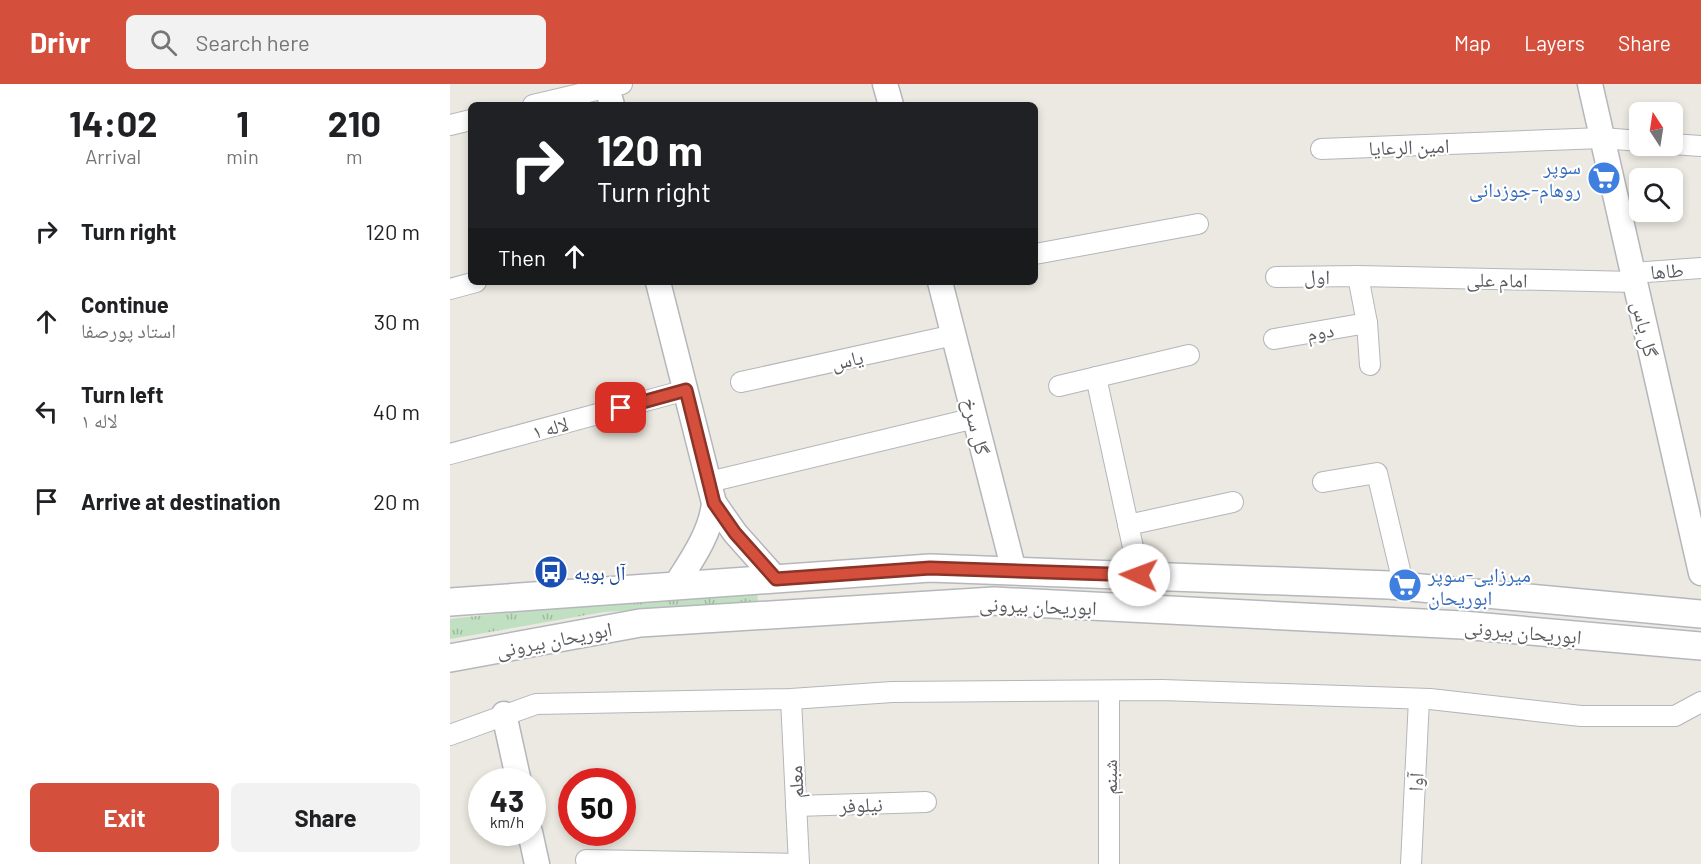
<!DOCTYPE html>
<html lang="en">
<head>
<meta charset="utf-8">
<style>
	:root { --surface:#fff; --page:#f2f2f2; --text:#202124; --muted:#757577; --accent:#d54f3d }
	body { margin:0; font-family:Barlow,"Noto Naskh Arabic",sans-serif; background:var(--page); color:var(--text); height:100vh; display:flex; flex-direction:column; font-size:22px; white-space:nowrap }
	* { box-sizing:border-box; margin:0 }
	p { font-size:20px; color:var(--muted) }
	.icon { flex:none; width:33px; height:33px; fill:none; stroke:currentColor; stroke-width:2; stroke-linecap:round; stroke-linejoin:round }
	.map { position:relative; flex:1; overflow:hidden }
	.drawer { display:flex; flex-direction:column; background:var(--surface); width:450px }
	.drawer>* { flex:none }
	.banner { position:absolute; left:18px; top:18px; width:570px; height:183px; border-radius:9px; box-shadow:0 3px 9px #0003; background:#202124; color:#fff; overflow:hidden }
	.needle { width:39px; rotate:348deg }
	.buttons { position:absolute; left:1179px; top:18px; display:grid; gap:12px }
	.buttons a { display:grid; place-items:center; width:54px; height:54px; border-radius:9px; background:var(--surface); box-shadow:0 3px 9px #0003; font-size:30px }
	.speed { position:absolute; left:18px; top:684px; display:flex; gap:12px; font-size:30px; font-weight:700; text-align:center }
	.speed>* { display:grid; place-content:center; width:78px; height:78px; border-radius:50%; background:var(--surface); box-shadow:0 3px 9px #0003; line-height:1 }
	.speed small { font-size:15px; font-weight:400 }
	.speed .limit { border:9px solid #d22; background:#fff; color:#111 }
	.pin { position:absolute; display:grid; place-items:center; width:51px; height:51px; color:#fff; margin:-26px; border-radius:12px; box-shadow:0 3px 9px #0006 }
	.me { position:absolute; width:66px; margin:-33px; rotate:272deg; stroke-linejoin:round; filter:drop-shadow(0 0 4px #0008) }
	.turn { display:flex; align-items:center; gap:21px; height:126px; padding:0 30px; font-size:27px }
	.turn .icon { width:78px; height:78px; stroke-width:2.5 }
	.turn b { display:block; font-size:42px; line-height:51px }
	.then { display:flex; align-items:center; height:57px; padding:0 30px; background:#0003; gap:12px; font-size:22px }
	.eta { display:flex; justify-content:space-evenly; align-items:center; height:102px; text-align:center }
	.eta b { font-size:36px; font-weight:700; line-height:42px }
	.primary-button { display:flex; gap:12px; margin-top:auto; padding:12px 30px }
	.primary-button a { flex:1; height:69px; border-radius:9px; background:var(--accent); color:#fff; font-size:24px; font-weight:700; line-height:69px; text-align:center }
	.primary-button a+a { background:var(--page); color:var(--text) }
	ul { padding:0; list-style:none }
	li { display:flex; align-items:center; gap:18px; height:90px; padding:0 30px }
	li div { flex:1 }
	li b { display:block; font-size:22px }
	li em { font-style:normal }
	header { display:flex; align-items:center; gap:36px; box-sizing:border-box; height:84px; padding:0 30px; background:var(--accent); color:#fff }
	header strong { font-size:28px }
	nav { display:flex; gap:33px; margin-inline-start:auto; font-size:21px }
	.search { width:420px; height:54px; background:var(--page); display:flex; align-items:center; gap:15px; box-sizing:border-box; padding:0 21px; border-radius:9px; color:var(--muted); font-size:22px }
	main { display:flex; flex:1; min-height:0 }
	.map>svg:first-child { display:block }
</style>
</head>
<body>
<header>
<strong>Drivr</strong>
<div class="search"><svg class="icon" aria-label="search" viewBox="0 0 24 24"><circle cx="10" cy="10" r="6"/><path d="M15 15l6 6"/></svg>Search here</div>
<nav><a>Map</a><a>Layers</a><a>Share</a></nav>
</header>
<main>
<section class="drawer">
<div class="eta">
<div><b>14:02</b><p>Arrival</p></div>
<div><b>1</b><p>min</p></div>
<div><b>210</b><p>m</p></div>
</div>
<ul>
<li><svg class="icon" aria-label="right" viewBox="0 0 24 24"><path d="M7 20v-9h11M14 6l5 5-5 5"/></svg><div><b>Turn right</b></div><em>120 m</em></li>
<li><svg class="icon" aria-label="ahead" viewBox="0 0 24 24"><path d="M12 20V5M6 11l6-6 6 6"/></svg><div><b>Continue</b><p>استاد پورصفا</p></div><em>30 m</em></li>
<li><svg class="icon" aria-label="left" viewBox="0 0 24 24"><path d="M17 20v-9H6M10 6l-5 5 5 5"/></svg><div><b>Turn left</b><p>لاله ۱</p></div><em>40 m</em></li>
<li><svg class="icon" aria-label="arrive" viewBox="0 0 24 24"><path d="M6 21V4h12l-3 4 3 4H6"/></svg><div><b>Arrive at destination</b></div><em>20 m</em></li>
</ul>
<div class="primary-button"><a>Exit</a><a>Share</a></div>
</section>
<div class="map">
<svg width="1251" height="780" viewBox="0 0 1251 780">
	<defs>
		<pattern id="grass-tufts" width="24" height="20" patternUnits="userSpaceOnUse" patternTransform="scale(1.5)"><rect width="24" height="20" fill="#c0e0c1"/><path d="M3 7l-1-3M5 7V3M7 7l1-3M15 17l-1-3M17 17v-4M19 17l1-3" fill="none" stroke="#9fb9a0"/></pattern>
	</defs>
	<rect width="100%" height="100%" fill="#ebe9e1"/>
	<!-- grass -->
	<path fill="url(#grass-tufts)" d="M307,508L308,518L154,528L0,555V535L80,526Z"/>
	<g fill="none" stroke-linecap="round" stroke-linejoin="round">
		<defs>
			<g id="minor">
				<path d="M83,21L172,0"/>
				<path d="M0,41L21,36"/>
				<path d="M1222,60L1251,62"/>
				<path d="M871,65L1152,54L1190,57"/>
				<path d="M585,170L748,140"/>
				<path d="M1183,189L1251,184"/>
				<path d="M908,192L917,239L920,281"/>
				<path d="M826,193L908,192L1185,198"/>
				<path d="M0,205L26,198"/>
				<path d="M824,255L917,239"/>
				<path d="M646,293L689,491"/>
				<path d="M291,298L504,251"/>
				<path d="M609,302L739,271"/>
				<path d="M0,370L236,306"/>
				<path d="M259,398L525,334"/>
				<path d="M873,398L927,389L954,503"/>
				<path d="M678,441L783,418"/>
				<path d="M341,615L349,780"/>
				<path d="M0,651L86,620L341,615L442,608L712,606L980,615L1131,632H1225L1251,618"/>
				<path d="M346,722L476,718"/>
				<path d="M136,776L349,780"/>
				<path d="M659,780V607"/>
				<path d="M961,780L969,615"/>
			</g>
			<g id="tertiary">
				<path d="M156,0L162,21"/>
				<path d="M435,0L441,21"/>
				<path d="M1140,0L1251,489"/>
				<path d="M208,198L264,419C261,449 241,477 225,502"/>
				<path d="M490,198L564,487"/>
				<path d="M264,419L285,449L326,495"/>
				<path d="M54,630L69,698"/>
				<path d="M80,748L87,780"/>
			</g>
			<g id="secondary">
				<path d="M0,518L480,484L939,501L1251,530"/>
				<path d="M0,574L190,539L544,517L1012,541L1251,562"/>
			</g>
		</defs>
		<!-- minor casing -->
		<use href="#minor" stroke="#b4b6ba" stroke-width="22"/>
		<!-- tertiary casing -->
		<use href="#tertiary" stroke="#b4b6ba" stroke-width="27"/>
		<!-- secondary casing -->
		<use href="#secondary" stroke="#b5b7bc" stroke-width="30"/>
		<!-- minor -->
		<use href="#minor" stroke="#fff" stroke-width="20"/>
		<!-- tertiary -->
		<use href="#tertiary" stroke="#fff" stroke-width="24"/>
		<!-- secondary -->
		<use href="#secondary" stroke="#fff" stroke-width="27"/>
	</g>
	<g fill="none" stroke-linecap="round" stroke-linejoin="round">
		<defs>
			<path id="route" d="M171,324L236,306L264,419L285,449L326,495L480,484L689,491"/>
		</defs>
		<!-- route casing -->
		<use href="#route" stroke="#8a3328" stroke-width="15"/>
		<!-- route -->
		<use href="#route" stroke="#d54f3d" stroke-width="10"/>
	</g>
	<!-- icons -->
	<defs>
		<symbol id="supermarket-disc" viewBox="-11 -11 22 22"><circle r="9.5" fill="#3f7fe0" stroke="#fff"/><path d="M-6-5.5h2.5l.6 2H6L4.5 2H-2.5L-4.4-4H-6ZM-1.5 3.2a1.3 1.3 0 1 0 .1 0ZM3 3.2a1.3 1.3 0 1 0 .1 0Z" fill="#fff"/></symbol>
		<symbol id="bus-disc" viewBox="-11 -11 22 22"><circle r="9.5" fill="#1a4fb4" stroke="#fff"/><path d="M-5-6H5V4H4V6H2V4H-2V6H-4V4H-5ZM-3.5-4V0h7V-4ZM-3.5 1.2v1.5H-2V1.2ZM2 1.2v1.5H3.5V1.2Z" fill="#fff"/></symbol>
	</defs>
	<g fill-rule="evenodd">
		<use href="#supermarket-disc" x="1135" y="75" width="38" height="38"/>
		<use href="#bus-disc" x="82" y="469" width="38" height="38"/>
		<use href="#supermarket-disc" x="936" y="482" width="38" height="38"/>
	</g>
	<g text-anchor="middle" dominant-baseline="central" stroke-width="4.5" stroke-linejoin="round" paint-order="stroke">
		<!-- street labels -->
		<g font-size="20" fill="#5a5c60" stroke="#fff">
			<text transform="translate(959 62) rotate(-2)">امین الرعایا</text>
			<text transform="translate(1217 186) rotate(-4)">طاها</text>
			<text x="867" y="192">اول</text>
			<text transform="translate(1047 195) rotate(1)">امام علی</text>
			<text transform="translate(1196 245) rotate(77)">گل یاس</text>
			<text transform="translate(870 247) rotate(-10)">دوم</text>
			<text transform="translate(397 275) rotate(-12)">یاس</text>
			<text transform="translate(527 342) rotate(76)">گل سرخ</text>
			<text transform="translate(100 343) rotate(-15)">لاله ۱</text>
			<text transform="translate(588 521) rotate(2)">ابوریحان بیرونی</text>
			<text transform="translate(1073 547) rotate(5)">ابوریحان بیرونی</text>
			<text transform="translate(104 555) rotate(-11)">ابوریحان بیرونی</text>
			<text transform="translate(659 693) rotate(-90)">شبنم</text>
			<text transform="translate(345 698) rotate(-93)">معلم</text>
			<text transform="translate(965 698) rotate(-87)">آوا</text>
			<text transform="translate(411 720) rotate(-2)">نیلوفر</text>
		</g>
		<!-- shop labels -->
		<g font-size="20" fill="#366cbe" stroke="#fff" text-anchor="end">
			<text x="1131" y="82">سوپر<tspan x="1131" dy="23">روهام-جوزدانی</tspan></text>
			<text x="978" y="490" text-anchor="start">میرزایی-سوپر<tspan x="978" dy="23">ابوریحان</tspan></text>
		</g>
		<!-- transit labels -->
		<g font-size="20" fill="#164399" stroke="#fff" text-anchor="start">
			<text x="124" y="488">آل بویه</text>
		</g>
	</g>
</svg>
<div class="buttons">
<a><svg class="needle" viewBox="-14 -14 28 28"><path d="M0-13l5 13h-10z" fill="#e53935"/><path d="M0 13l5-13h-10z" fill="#757577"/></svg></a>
<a><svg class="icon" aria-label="search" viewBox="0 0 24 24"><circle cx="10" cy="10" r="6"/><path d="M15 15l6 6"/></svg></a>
</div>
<div class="speed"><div>43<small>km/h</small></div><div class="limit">50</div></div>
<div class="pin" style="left:171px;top:324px;background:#d93025"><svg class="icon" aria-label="arrive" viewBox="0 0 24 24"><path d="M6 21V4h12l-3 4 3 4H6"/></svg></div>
<svg class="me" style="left:689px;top:491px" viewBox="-20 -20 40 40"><circle r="19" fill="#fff"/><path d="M0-13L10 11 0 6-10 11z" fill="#d54f3d"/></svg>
<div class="banner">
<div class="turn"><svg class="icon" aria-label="right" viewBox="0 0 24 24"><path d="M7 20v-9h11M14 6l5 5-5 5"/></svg><div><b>120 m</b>Turn right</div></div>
<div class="then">Then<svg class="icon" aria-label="ahead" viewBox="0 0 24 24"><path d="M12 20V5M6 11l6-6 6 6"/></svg></div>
</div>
</div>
</main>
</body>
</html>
